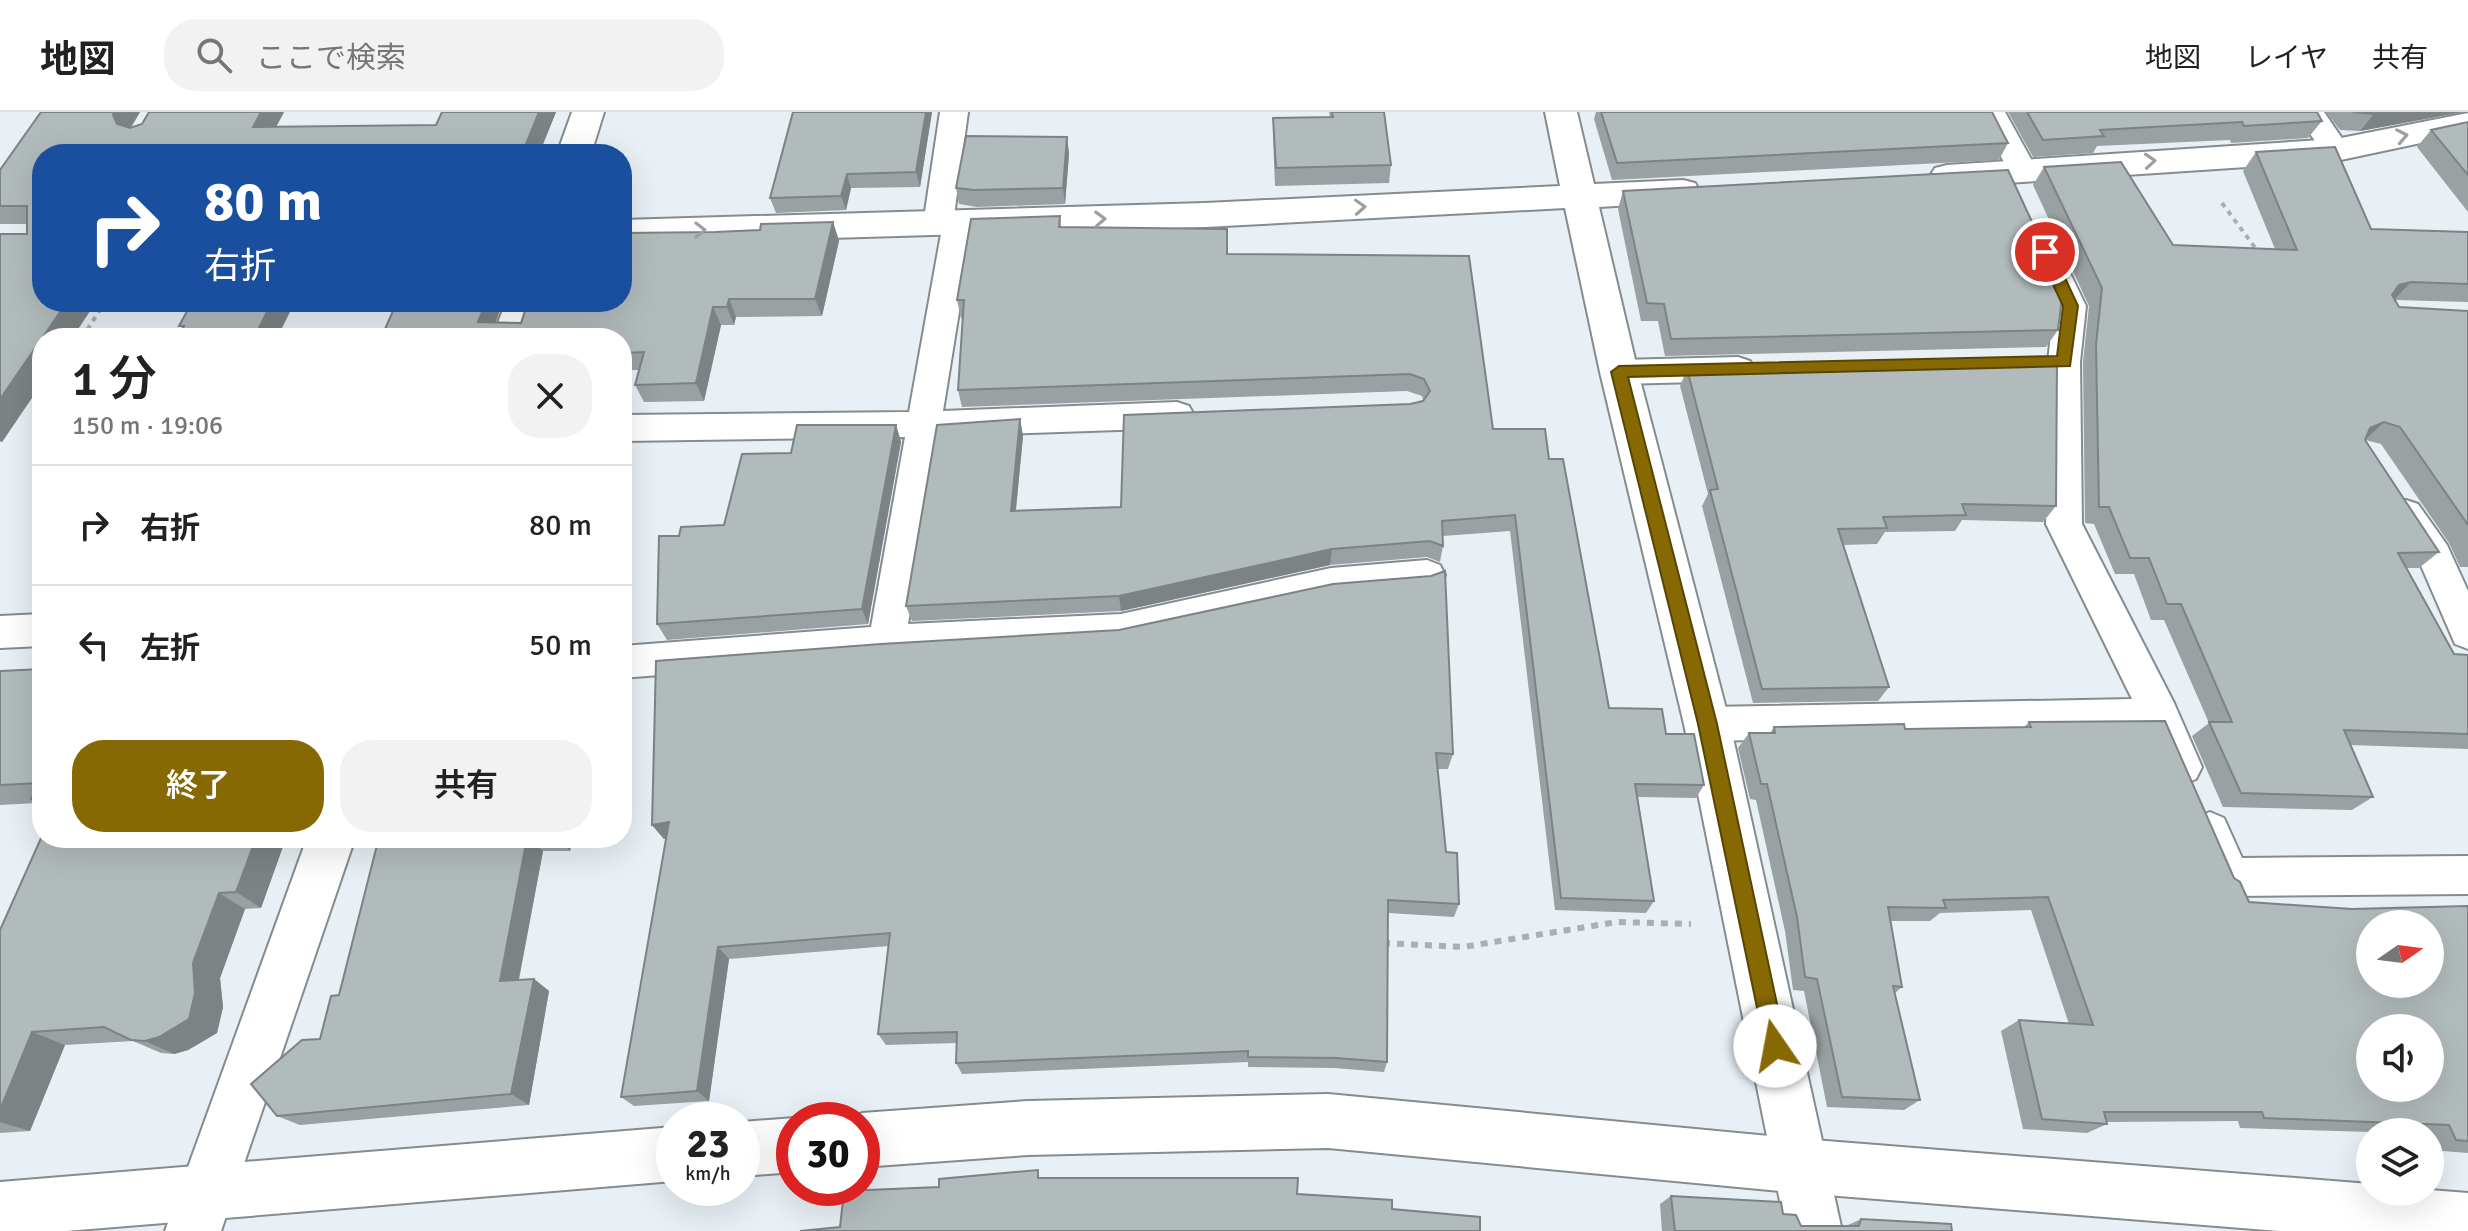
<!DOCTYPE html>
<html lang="ja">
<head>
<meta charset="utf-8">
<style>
	:root { --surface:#fff; --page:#f2f2f2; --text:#222; --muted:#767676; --line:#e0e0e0; --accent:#876904 }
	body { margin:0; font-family:Signika,"Noto Sans JP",sans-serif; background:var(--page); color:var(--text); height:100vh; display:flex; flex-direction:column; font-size:30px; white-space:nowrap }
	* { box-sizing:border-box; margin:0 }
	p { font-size:26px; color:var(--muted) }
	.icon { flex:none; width:44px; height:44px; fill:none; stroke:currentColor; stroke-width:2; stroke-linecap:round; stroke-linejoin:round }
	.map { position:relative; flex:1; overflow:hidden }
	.side { position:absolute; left:32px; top:216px; width:600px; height:520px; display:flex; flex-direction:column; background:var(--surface); border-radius:32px; box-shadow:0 8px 32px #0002 }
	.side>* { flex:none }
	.banner { position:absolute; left:32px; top:32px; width:600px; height:168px; border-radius:32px; box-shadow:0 8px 32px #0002; background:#1a4fa0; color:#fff; overflow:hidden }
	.needle { width:52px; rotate:76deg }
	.fabs { position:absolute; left:2356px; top:798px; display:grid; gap:16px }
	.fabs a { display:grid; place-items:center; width:88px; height:88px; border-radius:50%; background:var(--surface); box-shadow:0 8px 32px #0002; font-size:40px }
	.speed { position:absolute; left:656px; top:990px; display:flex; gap:16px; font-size:40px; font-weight:700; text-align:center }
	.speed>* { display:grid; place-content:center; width:104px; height:104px; border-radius:50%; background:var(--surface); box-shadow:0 8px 32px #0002; line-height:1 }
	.speed small { font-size:20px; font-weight:400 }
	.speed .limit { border:12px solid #d22; background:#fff; color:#111 }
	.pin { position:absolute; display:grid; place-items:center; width:68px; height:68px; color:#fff; margin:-34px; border:4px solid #fff; border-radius:50%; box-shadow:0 2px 8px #0007 }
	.me { position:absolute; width:88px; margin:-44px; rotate:348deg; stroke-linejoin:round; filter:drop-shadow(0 0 6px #0008) }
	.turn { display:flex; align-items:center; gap:28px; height:168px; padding:0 40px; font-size:36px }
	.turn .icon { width:104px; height:104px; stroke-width:2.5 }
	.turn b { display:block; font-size:56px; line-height:68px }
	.round { display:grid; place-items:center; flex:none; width:84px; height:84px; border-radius:32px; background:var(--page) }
	.summary { display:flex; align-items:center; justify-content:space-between; height:136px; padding:0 40px }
	h1 { font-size:48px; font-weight:600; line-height:60px }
	.action { display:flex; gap:16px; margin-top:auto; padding:16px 40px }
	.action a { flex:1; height:92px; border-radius:32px; background:var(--accent); color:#fff; font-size:32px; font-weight:600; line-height:92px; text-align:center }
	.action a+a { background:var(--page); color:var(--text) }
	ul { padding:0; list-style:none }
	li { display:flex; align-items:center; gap:24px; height:120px; padding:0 40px; border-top:2px solid var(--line) }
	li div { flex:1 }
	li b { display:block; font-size:30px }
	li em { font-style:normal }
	header { display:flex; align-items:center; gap:48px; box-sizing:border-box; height:112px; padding:0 40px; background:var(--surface); border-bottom:2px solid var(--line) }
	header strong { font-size:38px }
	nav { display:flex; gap:44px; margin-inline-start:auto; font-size:28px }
	.search { width:560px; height:72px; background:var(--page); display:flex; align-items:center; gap:20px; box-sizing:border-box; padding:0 28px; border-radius:32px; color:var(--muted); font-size:30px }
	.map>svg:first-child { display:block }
</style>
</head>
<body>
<header>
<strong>地図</strong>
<div class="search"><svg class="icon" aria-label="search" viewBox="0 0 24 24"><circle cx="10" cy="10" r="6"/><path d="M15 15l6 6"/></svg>ここで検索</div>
<nav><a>地図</a><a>レイヤ</a><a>共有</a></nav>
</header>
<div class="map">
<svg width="2468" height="1119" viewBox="0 0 2468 1119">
	<rect width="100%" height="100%" fill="#e8f0f5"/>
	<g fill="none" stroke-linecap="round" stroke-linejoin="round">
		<defs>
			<g id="lane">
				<path d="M940,0H968L954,104L969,106L973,113L943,299L1177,290L1189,294L1194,303L1189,312L1177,316L939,324L908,512L1121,502L1331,456L1427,448L1440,453L1445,463L1440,473L1427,478L1331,486L1121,532L887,545L622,566V534L871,515L905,325L622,329V303L909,300L941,122L927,120L923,113Z"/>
				<path d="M1977,0H2005L2037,58L2032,65L2022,68L2012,65Z"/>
				<path d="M2295,0H2324L2350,38L2346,45L2336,47L2326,45Z"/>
				<path d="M2041,121L2052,124L2086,194L2080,250L2082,412L2174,591L2202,655L2196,667L2182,673L2168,667L2148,620L1707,629L1693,624L1688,612L1693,600L1707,595L2132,587L2046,412L2048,250L2054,194L2026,131L2030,124Z"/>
				<path d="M1738,245L1750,249L1754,257L1750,265L1738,269L1619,272L1607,268L1603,260L1607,252L1619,248Z"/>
				<path d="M2406,388L2418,392L2447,433L2468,479V537L2455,532L2419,449L2388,402L2394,392Z"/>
				<path d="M42,502V534L0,536V504Z"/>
				<path d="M2210,700L2224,706L2242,746L2468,744V782L2230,784L2215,779L2190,719L2196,706Z"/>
			</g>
			<g id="street">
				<path d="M572,0H604L591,42H557Z"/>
				<path d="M1545,0H1577L1594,72L1683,68L1695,71L1700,79L1695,87L1683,90L1599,95L1638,260L1730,612L1842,1119H1786L1684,612L1600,260L1565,96L1205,115L622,132V108L1205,91L1560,74Z"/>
				<path d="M2468,1V21L2336,49L1947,75L1935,72L1930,64L1935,56L1947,53L2336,27Z"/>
				<path d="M506,190H542L530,226H492Z"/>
				<path d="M307,726H355L221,1119H165Z"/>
			</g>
			<g id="secondary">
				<path d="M1328,982L1801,1027L2370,1072V1080L2430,1078L2468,1081V1119H2279L1801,1081L1328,1036L1028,1043L862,1055V1008H846L862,1001L1028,989Z"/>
				<path d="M794,1006L798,1008H794V1060L742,1064V1010Z"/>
				<path d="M674,1015V1069L66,1119H0V1070Z"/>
			</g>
		</defs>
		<!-- lane casing -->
		<use href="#lane" stroke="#848c90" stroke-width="4"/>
		<!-- street casing -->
		<use href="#street" stroke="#848c90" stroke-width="4"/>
		<!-- secondary casing -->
		<use href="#secondary" stroke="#848c90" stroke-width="4"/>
		<!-- path-far1 -->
		<g stroke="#a9b0b4" stroke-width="4" stroke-dasharray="5 5" stroke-linecap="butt">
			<path d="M2222,91L2259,141"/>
			<path d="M82,226L105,190"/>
			<path d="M38,294L42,288"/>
		</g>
		<!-- path -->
		<path stroke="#a9b0b4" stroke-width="6" stroke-dasharray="7 7" stroke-linecap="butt" d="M1383,831L1463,835L1617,810L1691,812"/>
		<!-- lane -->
		<use href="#lane" fill="#fff" fill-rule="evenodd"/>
		<!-- street -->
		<use href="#street" fill="#fff" fill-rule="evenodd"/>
		<!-- secondary -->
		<use href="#secondary" fill="#fff" fill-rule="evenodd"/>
	</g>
	<!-- wall -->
	<g fill="#99a1a2">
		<path d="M41,0H140L131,16L284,0L276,15L436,13L442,0H556L539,42H42V190H96L72,226H42V271L2,330H0V122H27V112H0V58Z"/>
		<path d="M932,0L920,75L851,76L846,98L776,101L770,86Z"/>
		<path d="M1329,0H1384L1391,53L1389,71L1275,74L1273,24V6L1330,5Z"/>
		<path d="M1596,0H1992L2008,31L1999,48L1612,68L1594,7Z"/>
		<path d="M2008,0H2317L2322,9L2308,26L2231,31L2230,28L2097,34L2093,41L2033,45Z"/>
		<path d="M2326,0H2463L2360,19L2340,18Z"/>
		<path d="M2468,10V100L2417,35L2431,18Z"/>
		<path d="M1067,25L1069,42L1065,92L977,95L959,92L956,76Z"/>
		<path d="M2256,40L2371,117L2468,120V190L2395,188L2399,195L2468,199V455H2460L2449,431L2381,332L2365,328L2439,440L2419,456H2406L2454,542L2468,543V637L2350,633L2373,685L2352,698L2223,695L2192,624L2209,611L2164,508H2151L2134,462H2115L2094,412L2085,411L2083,250L2089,194L2033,73L2044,55L2173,133L2275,137L2243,59Z"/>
		<path d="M1623,79L2058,218L2046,235L1665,244L1658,209H1641L1618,97Z"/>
		<path d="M1060,104L1061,115L1227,142L1469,144L1493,317L1549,347L1609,596L1666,622L1704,673L1696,686L1638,685L1654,789L1646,801L1555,798L1510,419L1443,424V434L1440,450L1427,445L1330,453L1121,499L912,509L906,494L1020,307L1023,324L1016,399L1121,395L1423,288L1422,284L1407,279L962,295L958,278L963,206H961L957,188Z"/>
		<path d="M833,110L839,129L822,204L736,205L734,213H721L704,289L644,290L635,273L639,258H622V226L496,210L521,211L715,120L760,118Z"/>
		<path d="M1687,257L2056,394L2043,410L1962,408L1955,419L1885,420L1877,432L1843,433L1889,575L1878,589L1753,591L1702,394L1708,382L1680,274Z"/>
		<path d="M896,313L901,330L868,512L667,528L657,512L679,424L724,413L791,341Z"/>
		<path d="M656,549L1453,642L1448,657H1438L1446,740L1459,792L1454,805L1388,801L1387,950L1384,960L1334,956L1248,955V950L962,962L956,951L957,931L886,933L878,922L889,834L729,847L709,989L634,994L621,985L666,726L664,727L652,713Z"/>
		<path d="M42,557V694L37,691L0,693V559Z"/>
		<path d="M2029,610L2234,766L2249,790L2352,797L2468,794V1041L2430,1038V1020H2370L2240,1016L2238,1009L2106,1010L2107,1012L2087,1021L2023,1017L2001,919L2019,908L2069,912L2031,798L1940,801L1930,809H1891L1902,875L1895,881L1920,988L1904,998L1827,995L1804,879L1793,878L1785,819L1756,688L1750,687L1738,636L1749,621H1770L1774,615L1905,617L2024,615Z"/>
		<path d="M42,726H286L261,796L245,797L220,866L223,895L217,921L188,938L174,942L161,941L133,929L65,933L30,1019L0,1021V818Z"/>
		<path d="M377,726H573L570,739H543L519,868L534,867L549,879L529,993L300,1013L277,1004L320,927L339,883L378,731L376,729Z"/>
		<path d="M1671,1084L1783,1102L1801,1114H1846L1861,1107L1952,1119H1662L1660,1092Z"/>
	</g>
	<!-- shaded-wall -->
	<g fill="#7d8384">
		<path d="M114,0H140L127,21L117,12L113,3Z"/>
		<path d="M261,0H284L266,34L253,15Z"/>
		<path d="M539,0H556L539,42H522Z"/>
		<path d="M926,0H932L920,75L916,60Z"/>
		<path d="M2385,0H2463L2360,19L2374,2Z"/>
		<path d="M1067,25L1069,42L1065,92L1063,76Z"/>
		<path d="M847,62L851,76L846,98L841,84Z"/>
		<path d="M833,110L839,129L822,204L815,187Z"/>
		<path d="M2411,170L2394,188L2382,191L2399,173Z"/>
		<path d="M729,187L736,205L734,213L727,195Z"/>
		<path d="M67,190H96L72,226H42Z"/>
		<path d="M272,190H295L277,226H254Z"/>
		<path d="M486,190H503L490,226L478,210Z"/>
		<path d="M713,195L721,213L704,289L696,271Z"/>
		<path d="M42,226V271L2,330L0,328V287Z"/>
		<path d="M1020,307L1023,324L1014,415L1011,399Z"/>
		<path d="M2384,310L2366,327L2370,316Z"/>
		<path d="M896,313L901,330L868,512L862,497Z"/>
		<path d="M1332,437L1330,453L1121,499L1119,484Z"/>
		<path d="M669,710L681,724L664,727L652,713Z"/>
		<path d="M256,726H286L261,796L236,780Z"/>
		<path d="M527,726L543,739L516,881L500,869Z"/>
		<path d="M558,726H573L570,739Z"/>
		<path d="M219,781L245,797L220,866L223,895L217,921L188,938L174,942L145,929L193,851Z"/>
		<path d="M718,835L729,847L709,989L697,979Z"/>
		<path d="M534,867L549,879L529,993L511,982Z"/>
		<path d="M32,920L65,933L30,1019L0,1010V998Z"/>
	</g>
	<!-- building -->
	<g fill="#b2bbbc" stroke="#7d8384" stroke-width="2" fill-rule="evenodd">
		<path d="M41,0H114L113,3L117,12L130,16L142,12L149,0H261L253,15L436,13L442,0H539L522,42H42V190H67L0,287V122H27V94H0V58Z"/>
		<path d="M793,0H926L916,60L847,62L841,84L770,86Z"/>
		<path d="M1332,0H1384L1391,53L1276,56L1273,6L1333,5Z"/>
		<path d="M1601,0H1992L2008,31L1617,51Z"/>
		<path d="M2027,0H2317L2322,9L2244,14L2242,10L2100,18L2104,24L2043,28Z"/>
		<path d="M2353,0H2385L2374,2Z"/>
		<path d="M2468,10V63L2431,18Z"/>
		<path d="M966,24L1067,25L1063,76L974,78L956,76Z"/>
		<path d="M2335,35L2371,117L2468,120V172L2411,170L2399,173L2392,183L2399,195L2468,199V413L2400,315L2384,310L2370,316L2365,328L2439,440L2398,441L2454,542L2468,543V622L2344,618L2373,685L2241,681L2209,610H2232L2181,492H2167L2149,446H2130L2109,395H2099L2096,233L2102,176L2044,55L2121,50L2173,133L2297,138L2256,40Z"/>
		<path d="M2008,58L2063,177L2058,218L1671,227L1664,192L1647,191L1623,79Z"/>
		<path d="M1060,104L1059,115L1227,117V142L1469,144L1493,317H1545L1549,347H1563L1609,596L1662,597L1666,622H1694L1704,673L1635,672L1654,789L1561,786L1515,403L1442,409L1443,434L1430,429L1332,437L1119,484L906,494L937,313L1020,307L1011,399L1121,395L1124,303L1410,292L1423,289L1430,279L1424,267L1410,262L958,278L964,188H957L971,107Z"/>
		<path d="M833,110L815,187H729L727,195H713L696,271L635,273L644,240L622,241V226H381L397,190H486L478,210L521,211L528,190H622V121L715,120L760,118L761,112Z"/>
		<path d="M192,190H272L254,226H178L184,214H179Z"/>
		<path d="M2057,248L2056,394L1962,392L1966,403L1883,405L1887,416L1838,417L1889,575L1762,577L1710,378L1718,377L1687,257Z"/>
		<path d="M797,313H896L862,497L657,512L659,424H679L681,415L724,413L742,342L791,341Z"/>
		<path d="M1445,459L1453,642L1436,641L1446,740L1457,741L1459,792L1388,788L1387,950L1336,946L1248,945V939L956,951L957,920L878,922L890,821L718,835L697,979L621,985L669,710L652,713L656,549L881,532L1119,518L1333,472L1431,464Z"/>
		<path d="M42,557V687H31L39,671L0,673V559Z"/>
		<path d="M2165,609L2234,766L2240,770L2249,790L2352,797L2468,794V1029L2456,1028L2449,1013L2264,1006L2262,1000H2104L2107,1012L2042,1007L2019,908L2093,913L2048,785L1943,788L1946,796L1888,795L1902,875L1893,874L1920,988L1842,985L1817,867L1805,865L1797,805L1767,672H1761L1749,621H1775L1774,615L1904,612L1905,617L2031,615L2029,610ZM2370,812H2430V872H2370ZM2370,916H2430V976H2370Z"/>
		<path d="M42,724V726H256L236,780L219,781L193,851L195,881L189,907L159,925L145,929L131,928L104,915L32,920L0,998V818Z"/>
		<path d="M377,726H527L500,869L534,867L511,982L277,1004L251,972L302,928L320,927L331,884L339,883L378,729H376Z"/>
		<path d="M1038,1058V1066H1298L1297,1082L1392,1088V1097L1480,1105V1119H800L840,1115L844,1079L939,1075V1067Z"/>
		<path d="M1671,1084L1781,1090L1783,1102L1796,1103L1801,1114H1859L1861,1107L1951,1112L1952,1119H1675Z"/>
	</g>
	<!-- one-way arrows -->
	<defs><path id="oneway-chevron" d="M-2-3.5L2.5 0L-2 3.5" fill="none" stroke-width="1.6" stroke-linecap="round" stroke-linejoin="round" transform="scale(2)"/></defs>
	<g stroke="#9c9e9f">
		<use href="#oneway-chevron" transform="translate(2402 24) rotate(-11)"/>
		<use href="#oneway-chevron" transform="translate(2150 49) rotate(-4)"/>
		<use href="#oneway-chevron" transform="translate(1360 95) rotate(-3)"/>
		<use href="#oneway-chevron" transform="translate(1100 107) rotate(-2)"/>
		<use href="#oneway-chevron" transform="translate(700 118) rotate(-1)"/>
	</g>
	<!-- route -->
	<path fill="#876904" stroke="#584403" stroke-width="2" d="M2045,135L2053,140L2078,194L2070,254L1628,265L1717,612L1786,934L1783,941L1775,945L1768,941L1765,934L1698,612L1611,260L1619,254L2057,244L2063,194L2038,140Z"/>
</svg>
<div class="fabs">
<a><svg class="needle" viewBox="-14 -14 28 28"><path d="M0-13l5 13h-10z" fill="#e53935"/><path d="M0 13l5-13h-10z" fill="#767676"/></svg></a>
<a><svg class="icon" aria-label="sound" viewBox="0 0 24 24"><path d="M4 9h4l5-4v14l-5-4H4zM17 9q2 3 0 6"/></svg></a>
<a><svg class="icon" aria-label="layers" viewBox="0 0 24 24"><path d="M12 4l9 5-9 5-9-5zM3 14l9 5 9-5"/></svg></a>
</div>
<div class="speed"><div>23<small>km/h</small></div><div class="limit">30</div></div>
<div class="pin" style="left:2045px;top:140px;background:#d93025"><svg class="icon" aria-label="arrive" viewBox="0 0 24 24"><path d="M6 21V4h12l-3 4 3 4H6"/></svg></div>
<svg class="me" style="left:1775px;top:934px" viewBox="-20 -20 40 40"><circle r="19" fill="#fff"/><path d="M0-13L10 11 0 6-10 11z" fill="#876904"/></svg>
<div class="banner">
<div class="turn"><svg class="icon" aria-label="right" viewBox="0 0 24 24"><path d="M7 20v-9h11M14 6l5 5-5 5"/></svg><div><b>80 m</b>右折</div></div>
</div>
<section class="side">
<div class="summary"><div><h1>1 分</h1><p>150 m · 19:06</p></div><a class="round"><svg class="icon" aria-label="close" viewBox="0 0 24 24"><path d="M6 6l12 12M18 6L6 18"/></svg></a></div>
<ul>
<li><svg class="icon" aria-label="right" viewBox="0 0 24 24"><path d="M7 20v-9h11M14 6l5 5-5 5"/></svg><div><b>右折</b></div><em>80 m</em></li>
<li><svg class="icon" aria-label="left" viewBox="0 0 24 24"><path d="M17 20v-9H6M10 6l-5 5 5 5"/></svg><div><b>左折</b></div><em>50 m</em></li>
</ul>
<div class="action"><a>終了</a><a>共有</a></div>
</section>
</div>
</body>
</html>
